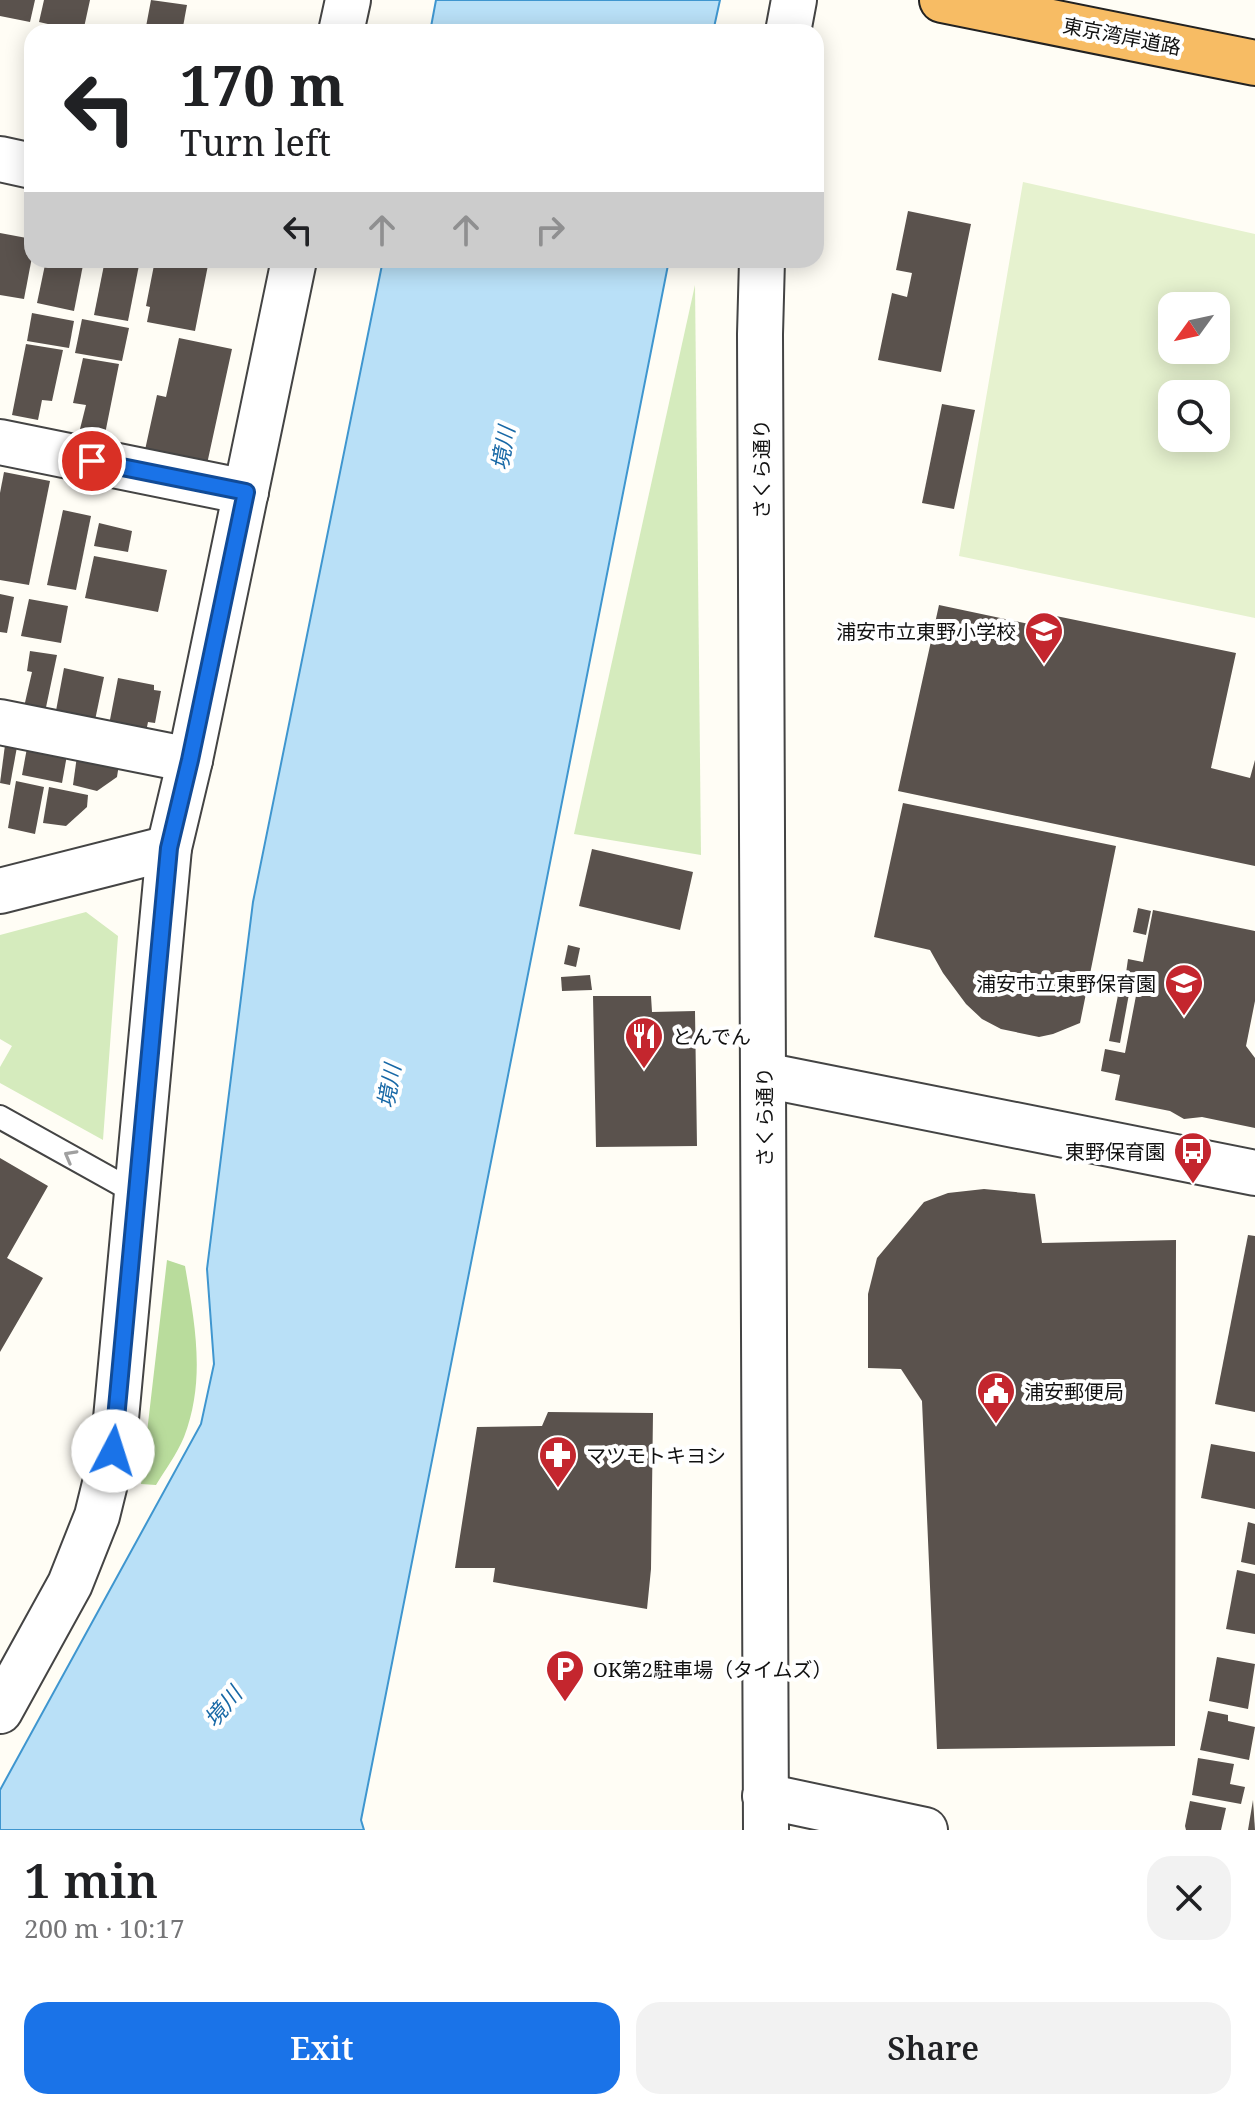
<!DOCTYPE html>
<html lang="en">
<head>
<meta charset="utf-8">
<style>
	:root { --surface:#fff; --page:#f2f2f2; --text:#202124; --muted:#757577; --accent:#1a73e8 }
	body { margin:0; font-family:"Noto Serif","Noto Sans JP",serif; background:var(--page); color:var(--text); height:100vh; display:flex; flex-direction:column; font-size:30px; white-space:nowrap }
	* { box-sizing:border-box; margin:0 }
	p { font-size:26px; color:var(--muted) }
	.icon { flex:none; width:44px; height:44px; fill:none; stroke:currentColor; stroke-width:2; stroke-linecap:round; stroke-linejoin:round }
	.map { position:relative; height:1830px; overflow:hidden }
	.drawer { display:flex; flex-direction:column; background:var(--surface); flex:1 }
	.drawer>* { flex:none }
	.hud { position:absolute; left:24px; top:24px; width:800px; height:244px; border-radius:24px; box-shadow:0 4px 20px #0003; background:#fff; color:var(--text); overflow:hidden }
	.needle { width:52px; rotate:237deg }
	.buttons { position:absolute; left:1158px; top:292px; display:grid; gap:16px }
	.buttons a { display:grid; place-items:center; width:72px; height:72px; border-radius:16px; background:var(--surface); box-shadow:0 4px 20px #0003; font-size:40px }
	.pin { position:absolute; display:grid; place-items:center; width:68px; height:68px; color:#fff; margin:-34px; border:4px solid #fff; border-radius:50%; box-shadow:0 2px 8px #0007 }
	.me { position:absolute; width:88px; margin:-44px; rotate:5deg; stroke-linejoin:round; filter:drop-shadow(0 0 6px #0008) }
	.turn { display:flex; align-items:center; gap:28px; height:168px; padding:0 24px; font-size:36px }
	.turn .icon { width:104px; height:104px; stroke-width:2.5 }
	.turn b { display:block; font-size:56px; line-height:68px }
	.lanes { display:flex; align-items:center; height:76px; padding:0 24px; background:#0003; justify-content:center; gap:40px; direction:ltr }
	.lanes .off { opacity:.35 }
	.round { display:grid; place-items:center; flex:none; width:84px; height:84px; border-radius:24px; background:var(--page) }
	.headline { display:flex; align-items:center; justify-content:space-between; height:136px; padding:0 24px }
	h1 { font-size:48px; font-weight:600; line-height:60px }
	.primary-button { display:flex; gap:16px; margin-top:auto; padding:16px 24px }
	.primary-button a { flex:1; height:92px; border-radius:24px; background:var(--accent); color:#fff; font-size:32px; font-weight:600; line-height:92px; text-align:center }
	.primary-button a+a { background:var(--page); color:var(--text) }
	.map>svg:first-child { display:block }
</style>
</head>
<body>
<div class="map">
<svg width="1255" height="1830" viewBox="0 0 1255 1830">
	<rect width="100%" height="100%" fill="#fffdf5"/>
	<!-- green -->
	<g fill="#d5ebbd">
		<path d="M695,285L701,855L574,834Z"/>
		<path d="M86,912L118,936L103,1140L0,1083V1067L12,1046L0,1039V935Z"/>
	</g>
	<!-- forest -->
	<path fill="#b9dc9c" d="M167,1260L185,1266C195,1324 206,1380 184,1437C177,1454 165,1470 156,1485L141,1484Z"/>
	<!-- pitch -->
	<path fill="#e6f2cf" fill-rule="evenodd" d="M1023,182L1255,234V618L959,556ZM1172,306H1216V350H1172ZM1172,394H1216V438H1172Z"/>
	<!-- water -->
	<g fill="#b9e0f7" stroke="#3f96cf" stroke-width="2">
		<path d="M436,0H720L713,32H430Z"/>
		<path d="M383,260H669L361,1820L364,1830H0V1790L201,1424L214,1364L207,1269L253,902Z"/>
	</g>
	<!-- building -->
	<g fill="#5a524d">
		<path d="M0,0H35L30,22L0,16Z"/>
		<path d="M44,0H90L83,32L39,22Z"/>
		<path d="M151,0L187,5L182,32H145Z"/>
		<path d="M908,211L971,224L941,372L878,360L892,293L907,297L912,273L896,270Z"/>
		<path d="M0,233L32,239V257L24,299L0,295Z"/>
		<path d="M46,260H84L74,311L37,303Z"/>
		<path d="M105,260H140L128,321L94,315Z"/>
		<path d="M155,260H209L195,331L147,322L150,307L146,306Z"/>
		<path d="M32,313L74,321L69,348L27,341Z"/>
		<path d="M82,319L129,328L122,361L75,353Z"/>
		<path d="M179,338L232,349L207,464L145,450L157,395L166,397Z"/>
		<path d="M26,344L63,350L52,401L42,400L38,420L12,415Z"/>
		<path d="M83,358L119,364L105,434L80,429L86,405L73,403Z"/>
		<path d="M942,404L975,410L954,509L922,503Z"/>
		<path d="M4,472L50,481L29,585L0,580V493Z"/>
		<path d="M63,510L91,516L76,590L47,585Z"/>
		<path d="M99,523L132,531L128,552L94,546Z"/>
		<path d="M94,556L167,570L158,612L85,598Z"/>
		<path d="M0,594L14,597L7,633L0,632Z"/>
		<path d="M29,599L68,606L61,643L21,636Z"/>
		<path d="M939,605L1053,629L1056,616L1236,653L1211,768L1250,778L1255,760V866L898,791Z"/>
		<path d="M30,651L57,655L45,712L24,707L32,672L27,671Z"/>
		<path d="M64,668L104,677L94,725L55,716Z"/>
		<path d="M118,678L154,685V690L161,691L155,723L148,722L145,737L108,730Z"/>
		<path d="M5,745L17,747L10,785L0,783Z"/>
		<path d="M27,748L67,755L62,783L22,775Z"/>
		<path d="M77,756L119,764L117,777L97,791L73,785Z"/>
		<path d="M16,781L44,787L35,834L8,828Z"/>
		<path d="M49,787L88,795L87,807L66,826L43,823Z"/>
		<path d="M903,803L1116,846L1080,1023L1053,1034L1039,1037L1001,1029L982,1019L966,1004L943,973L930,950L874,937Z"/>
		<path d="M592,849L693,872L680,930L579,906Z"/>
		<path d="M1138,908L1151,911L1146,935L1133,932Z"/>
		<path d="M1153,910L1255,931V1001L1246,1046L1255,1058V1128L1202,1117L1184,1119L1170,1111L1115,1100L1120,1075L1101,1071L1105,1049L1125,1053L1140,975L1126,973L1128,959L1143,962Z"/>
		<path d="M568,945L580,948L576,967L564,964Z"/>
		<path d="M590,975L592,990L562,991L561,977Z"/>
		<path d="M1121,980L1131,983L1120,1043L1109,1041Z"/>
		<path d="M593,996H651L652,1012L695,1011L697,1146L596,1147Z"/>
		<path d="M0,1158L48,1186L7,1258L43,1278L0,1352Z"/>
		<path d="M984,1189L1035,1194L1042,1243L1176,1240L1175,1746L937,1749L922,1401L901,1369L868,1368V1294L877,1258L924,1202L948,1193Z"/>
		<path d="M1248,1235L1255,1236V1412L1215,1404Z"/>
		<path d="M548,1412L653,1413L651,1569L647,1609L493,1582L495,1568H455L477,1427L542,1426Z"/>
		<path d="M1211,1444L1255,1452V1509L1201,1498Z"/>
		<path d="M1248,1522L1255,1524V1565L1241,1562Z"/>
		<path d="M1237,1570L1255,1574V1634L1226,1629Z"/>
		<path d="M1217,1657L1255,1664L1248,1709L1209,1701Z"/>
		<path d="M1208,1711L1228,1715V1721L1255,1727L1249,1760L1200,1750Z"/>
		<path d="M1198,1758L1234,1764L1230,1784L1245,1787L1241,1804L1192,1795Z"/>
		<path d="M1253,1800L1255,1830H1248Z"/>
		<path d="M1190,1801L1226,1808L1221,1830H1186L1185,1826Z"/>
	</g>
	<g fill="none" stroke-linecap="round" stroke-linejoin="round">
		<defs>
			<path id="service" d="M0,1117L138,1194"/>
			<g id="minor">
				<path d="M0,159L32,166"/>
				<path d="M0,442L246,492"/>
				<path d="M0,722L190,760"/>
				<path d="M765,1796L925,1830"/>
			</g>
			<g id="tertiary">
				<path d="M341,32L348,0"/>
				<path d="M788,32L794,0"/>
				<path d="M762,260L760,334L766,1830"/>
				<path d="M0,891L169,848"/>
				<path d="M764,1075L1255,1173"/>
				<path d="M0,1711L70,1584L97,1516L113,1451L169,848L190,760L294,260"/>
			</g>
			<path id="trunk" d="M942,0L1255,63"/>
		</defs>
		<!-- service casing -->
		<use href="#service" stroke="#444" stroke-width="26"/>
		<!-- minor casing -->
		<use href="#minor" stroke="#444" stroke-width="48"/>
		<!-- tertiary casing -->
		<use href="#tertiary" stroke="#444" stroke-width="48"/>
		<!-- trunk casing -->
		<use href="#trunk" stroke="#222" stroke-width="48"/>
		<!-- service -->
		<use href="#service" stroke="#fff" stroke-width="22"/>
		<!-- minor -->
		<use href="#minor" stroke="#fff" stroke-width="44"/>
		<!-- tertiary -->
		<use href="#tertiary" stroke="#fff" stroke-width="44"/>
		<!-- trunk -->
		<use href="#trunk" stroke="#f7bc64" stroke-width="44"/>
	</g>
	<!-- one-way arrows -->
	<defs><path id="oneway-chevron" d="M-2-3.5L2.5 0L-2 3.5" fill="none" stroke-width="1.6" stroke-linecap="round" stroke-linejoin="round" transform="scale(2)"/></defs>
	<use stroke="#a0a0a0" href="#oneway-chevron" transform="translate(70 1156) rotate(-151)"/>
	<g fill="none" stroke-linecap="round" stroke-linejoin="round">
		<defs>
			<path id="route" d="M92,461L246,492L190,760L169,848L113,1451"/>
		</defs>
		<!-- route casing -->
		<use href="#route" stroke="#114b97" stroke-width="20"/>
		<!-- route -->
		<use href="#route" stroke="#1a73e8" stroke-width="14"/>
	</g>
	<!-- icons -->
	<defs>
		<symbol id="school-pin" viewBox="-11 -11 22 30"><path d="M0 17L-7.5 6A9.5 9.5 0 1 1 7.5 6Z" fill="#c4262e" stroke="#fff"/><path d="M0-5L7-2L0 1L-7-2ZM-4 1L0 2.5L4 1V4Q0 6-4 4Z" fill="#fff"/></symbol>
		<symbol id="restaurant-pin" viewBox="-11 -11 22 30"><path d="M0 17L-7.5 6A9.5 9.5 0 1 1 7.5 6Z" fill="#c4262e" stroke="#fff"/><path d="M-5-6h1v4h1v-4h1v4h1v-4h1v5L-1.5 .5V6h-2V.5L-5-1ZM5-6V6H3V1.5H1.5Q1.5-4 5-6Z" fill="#fff"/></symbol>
		<symbol id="bus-pin" viewBox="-11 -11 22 30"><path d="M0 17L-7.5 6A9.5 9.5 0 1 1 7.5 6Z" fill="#c4262e" stroke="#fff"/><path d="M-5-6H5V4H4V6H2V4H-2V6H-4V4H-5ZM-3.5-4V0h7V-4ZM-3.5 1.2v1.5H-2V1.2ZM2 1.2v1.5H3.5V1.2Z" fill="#fff"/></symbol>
		<symbol id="civic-pin" viewBox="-11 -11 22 30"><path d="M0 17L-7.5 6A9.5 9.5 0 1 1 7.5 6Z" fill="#c4262e" stroke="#fff"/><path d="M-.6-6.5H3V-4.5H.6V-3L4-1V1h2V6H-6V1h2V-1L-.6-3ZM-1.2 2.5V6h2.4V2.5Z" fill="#fff"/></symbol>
		<symbol id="pharmacy-pin" viewBox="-11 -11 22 30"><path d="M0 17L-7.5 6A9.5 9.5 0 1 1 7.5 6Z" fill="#c4262e" stroke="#fff"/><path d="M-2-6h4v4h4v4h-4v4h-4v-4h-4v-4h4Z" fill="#fff"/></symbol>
		<symbol id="parking-pin" viewBox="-11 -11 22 30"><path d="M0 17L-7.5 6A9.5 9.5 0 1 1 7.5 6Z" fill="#c4262e" stroke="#fff"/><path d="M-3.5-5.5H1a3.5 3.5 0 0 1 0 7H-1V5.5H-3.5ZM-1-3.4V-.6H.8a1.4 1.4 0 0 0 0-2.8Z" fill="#fff"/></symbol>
	</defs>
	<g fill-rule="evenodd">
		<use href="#school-pin" x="1022" y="609" width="44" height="60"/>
		<use href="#school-pin" x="1162" y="961" width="44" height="60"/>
		<use href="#restaurant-pin" x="622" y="1014" width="44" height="60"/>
		<use href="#bus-pin" x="1171" y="1129" width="44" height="60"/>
		<use href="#civic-pin" x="974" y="1369" width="44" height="60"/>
		<use href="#pharmacy-pin" x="536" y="1433" width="44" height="60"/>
		<use href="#parking-pin" x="543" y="1647" width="44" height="60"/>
	</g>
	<g text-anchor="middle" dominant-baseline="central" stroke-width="8" stroke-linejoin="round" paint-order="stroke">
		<!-- street labels -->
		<g font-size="20" fill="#111" stroke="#fff">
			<text transform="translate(1122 36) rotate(11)">東京湾岸道路</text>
			<text transform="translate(761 469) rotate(-90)">さくら通り</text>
			<text transform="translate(764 1117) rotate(-90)">さくら通り</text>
		</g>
		<!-- poi labels -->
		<g font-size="20" fill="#111" stroke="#fff" text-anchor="start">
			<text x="1016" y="631" text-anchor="end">浦安市立東野小学校</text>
			<text x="1156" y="983" text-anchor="end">浦安市立東野保育園</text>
			<text x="672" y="1036">とんでん</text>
			<text x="1165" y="1151" text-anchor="end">東野保育園</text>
			<text x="1024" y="1391">浦安郵便局</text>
			<text x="586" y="1455">マツモトキヨシ</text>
			<text x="593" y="1669">OK第2駐車場（タイムズ）</text>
		</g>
		<!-- water labels -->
		<g font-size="22" font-style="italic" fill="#1768a6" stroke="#fff">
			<text transform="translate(502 448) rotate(-80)">境川</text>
			<text transform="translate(388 1086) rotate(-80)">境川</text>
			<text transform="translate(222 1706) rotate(-50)">境川</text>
		</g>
	</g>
</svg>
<div class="buttons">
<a><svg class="needle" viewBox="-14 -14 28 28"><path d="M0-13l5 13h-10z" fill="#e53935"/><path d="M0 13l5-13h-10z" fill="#757577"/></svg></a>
<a><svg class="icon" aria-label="search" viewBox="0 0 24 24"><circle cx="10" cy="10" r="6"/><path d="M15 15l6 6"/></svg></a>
</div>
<div class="pin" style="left:92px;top:461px;background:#d93025"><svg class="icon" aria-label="arrive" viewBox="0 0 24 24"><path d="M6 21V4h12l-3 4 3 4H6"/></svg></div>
<svg class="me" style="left:113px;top:1451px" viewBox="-20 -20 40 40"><circle r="19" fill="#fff"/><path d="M0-13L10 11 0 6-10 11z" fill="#1a73e8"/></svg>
<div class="hud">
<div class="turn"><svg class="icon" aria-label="left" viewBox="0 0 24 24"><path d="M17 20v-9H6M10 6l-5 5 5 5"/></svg><div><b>170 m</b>Turn left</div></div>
<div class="lanes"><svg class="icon" aria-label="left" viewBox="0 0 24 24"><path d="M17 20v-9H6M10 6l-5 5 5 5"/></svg><svg class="icon off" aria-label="ahead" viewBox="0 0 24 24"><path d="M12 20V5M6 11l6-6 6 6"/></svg><svg class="icon off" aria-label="ahead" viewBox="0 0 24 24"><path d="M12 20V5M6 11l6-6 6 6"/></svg><svg class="icon off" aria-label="right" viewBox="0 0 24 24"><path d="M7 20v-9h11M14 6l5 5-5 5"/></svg></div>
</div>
</div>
<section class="drawer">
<div class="headline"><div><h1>1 min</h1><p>200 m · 10:17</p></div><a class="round"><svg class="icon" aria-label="close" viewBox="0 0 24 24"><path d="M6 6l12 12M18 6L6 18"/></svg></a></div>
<div class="primary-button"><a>Exit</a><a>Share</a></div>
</section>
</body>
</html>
